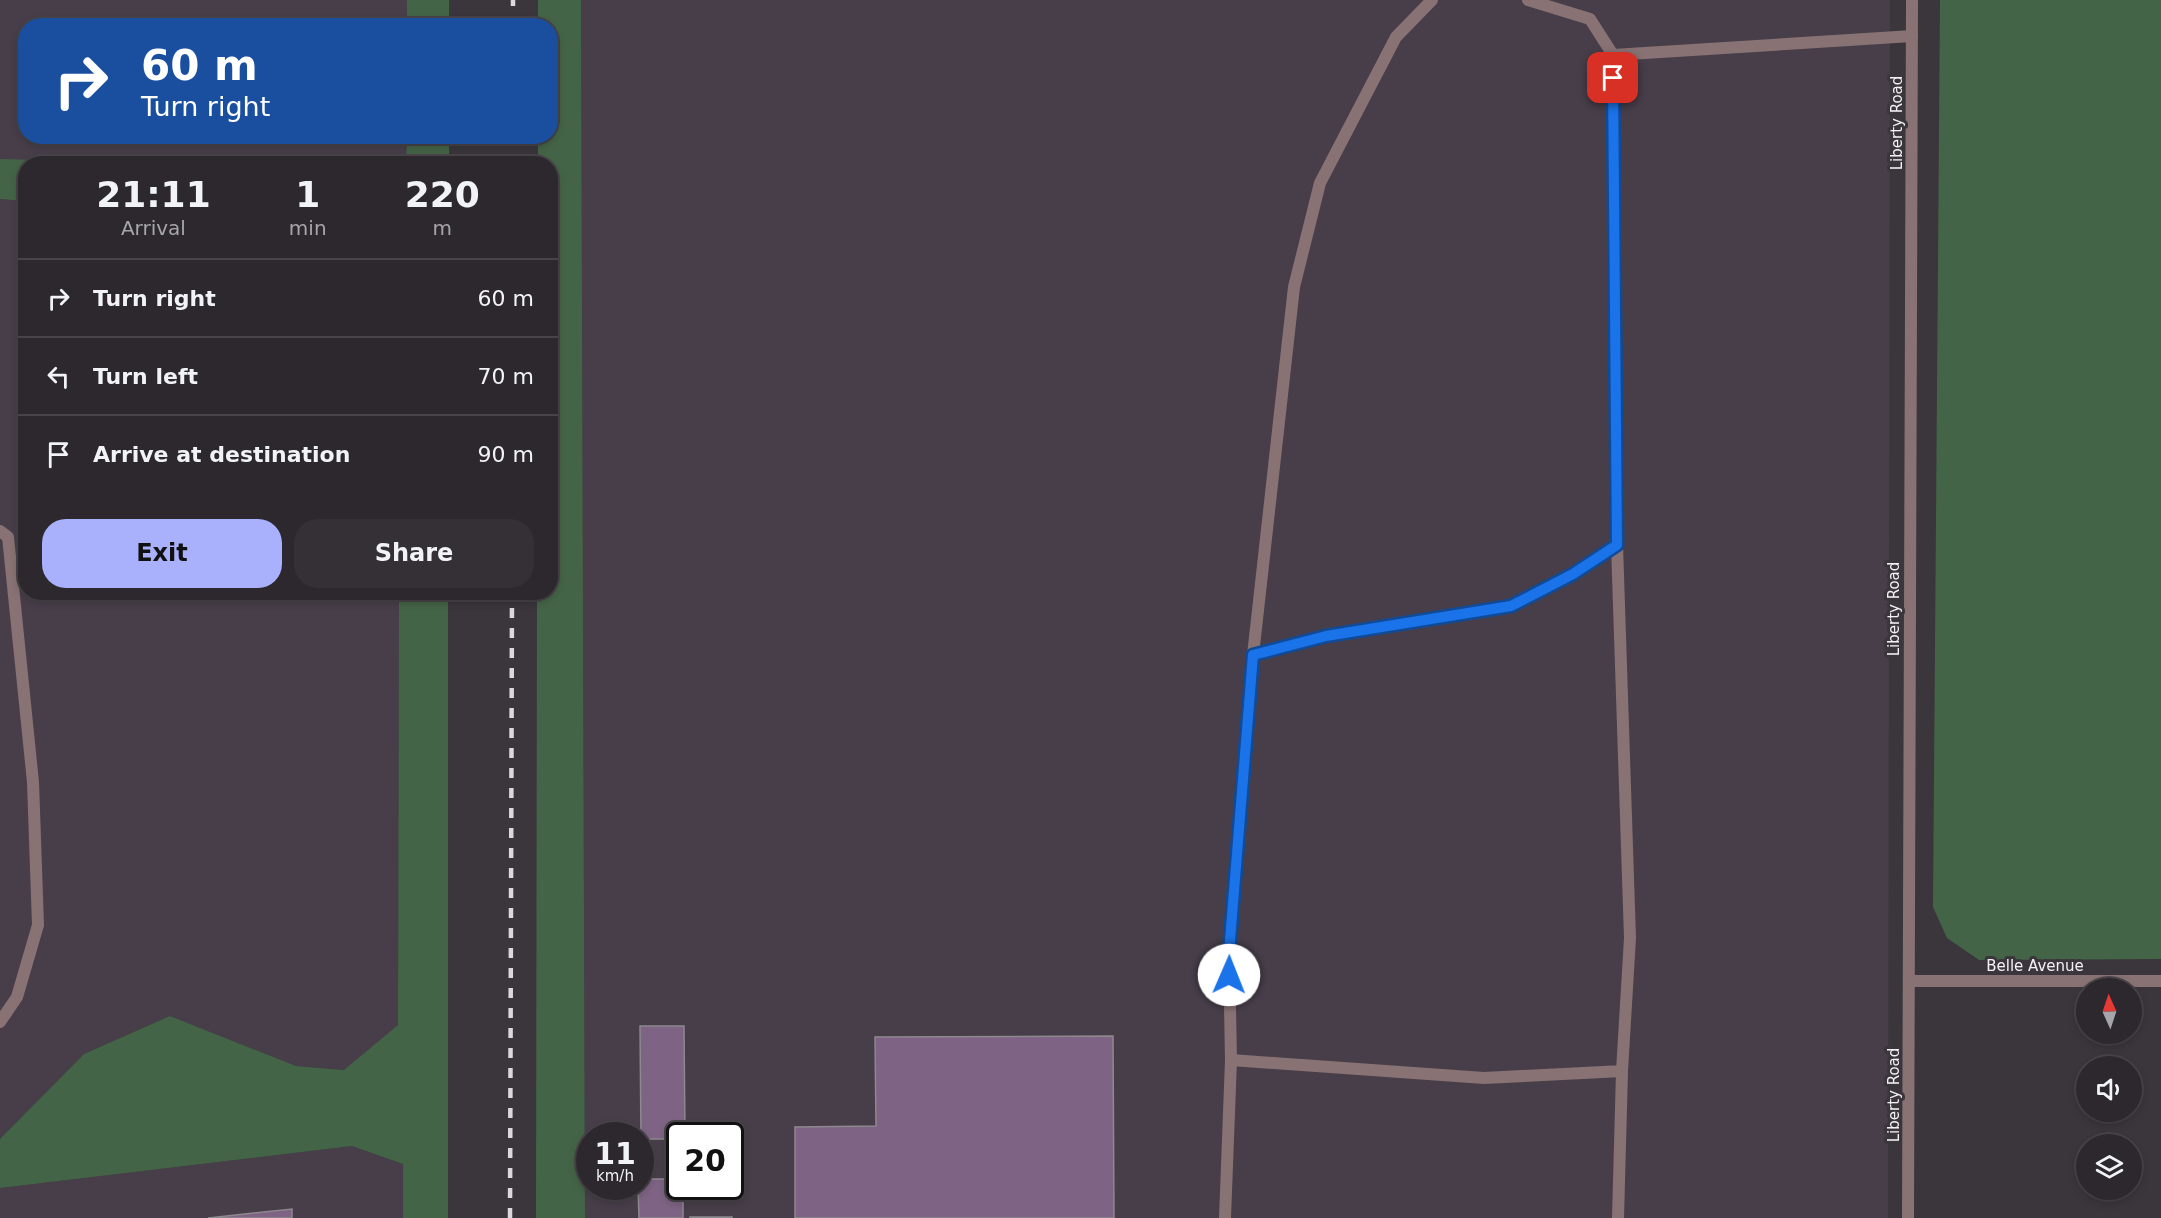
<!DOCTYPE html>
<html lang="en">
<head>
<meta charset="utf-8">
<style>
	:root { --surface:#2c282d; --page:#343035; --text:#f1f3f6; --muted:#a6a6aa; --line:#484449; --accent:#a9b0fc }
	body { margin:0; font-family:"DejaVu Sans",sans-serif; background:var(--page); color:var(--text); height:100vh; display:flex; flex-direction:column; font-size:22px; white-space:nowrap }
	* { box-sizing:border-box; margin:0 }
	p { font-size:20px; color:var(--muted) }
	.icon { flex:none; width:33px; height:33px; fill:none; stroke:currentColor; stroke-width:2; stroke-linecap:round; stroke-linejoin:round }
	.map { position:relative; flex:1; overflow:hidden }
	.side { position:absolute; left:18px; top:156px; width:540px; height:444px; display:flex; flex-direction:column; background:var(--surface); border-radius:24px; box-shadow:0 3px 9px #0003,0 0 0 2px var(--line) }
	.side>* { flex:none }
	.guide { position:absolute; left:18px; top:18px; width:540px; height:126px; border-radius:24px; box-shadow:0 3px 9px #0003,0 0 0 2px var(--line); background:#1a4fa0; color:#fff; overflow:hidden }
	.needle { width:39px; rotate:357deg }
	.tools { position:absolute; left:2076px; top:978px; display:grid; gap:12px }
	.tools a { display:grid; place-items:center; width:66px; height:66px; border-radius:50%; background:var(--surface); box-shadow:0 3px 9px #0003,0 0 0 2px var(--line); font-size:30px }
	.speed { position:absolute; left:576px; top:1122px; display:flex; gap:12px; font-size:30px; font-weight:700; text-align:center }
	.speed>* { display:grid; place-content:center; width:78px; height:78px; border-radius:50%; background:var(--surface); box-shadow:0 3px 9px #0003,0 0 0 2px var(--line); line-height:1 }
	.speed small { font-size:15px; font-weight:400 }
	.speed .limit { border:3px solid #111; border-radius:9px; background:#fff; color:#111 }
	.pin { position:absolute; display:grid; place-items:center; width:51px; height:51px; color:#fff; margin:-26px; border-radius:12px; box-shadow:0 3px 9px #0006 }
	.me { position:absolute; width:66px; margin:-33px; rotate:1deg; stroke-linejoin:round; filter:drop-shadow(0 0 4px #0008) }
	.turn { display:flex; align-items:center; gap:21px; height:126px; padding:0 24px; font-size:27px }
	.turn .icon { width:78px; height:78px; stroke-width:2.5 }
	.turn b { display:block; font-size:42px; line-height:51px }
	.eta { display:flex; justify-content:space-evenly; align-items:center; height:102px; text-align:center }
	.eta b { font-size:36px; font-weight:700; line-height:42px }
	.action { display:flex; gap:12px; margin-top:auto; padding:12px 24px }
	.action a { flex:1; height:69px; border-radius:24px; background:var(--accent); color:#111; font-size:24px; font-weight:700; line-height:69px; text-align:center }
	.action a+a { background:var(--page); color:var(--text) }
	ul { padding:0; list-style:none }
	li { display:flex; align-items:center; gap:18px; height:78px; padding:0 24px; border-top:2px solid var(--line) }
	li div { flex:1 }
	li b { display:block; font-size:22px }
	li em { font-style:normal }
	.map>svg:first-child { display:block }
</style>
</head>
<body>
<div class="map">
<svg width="2161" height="1218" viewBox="0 0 2161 1218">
	<rect width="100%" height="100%" fill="#3a363c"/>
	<!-- built -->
	<g fill="#473e49" fill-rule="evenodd">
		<path d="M0,0H407V25L26,26V136L407,137L406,163L199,164L0,159Z"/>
		<path d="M581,0H1890L1888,1218H585ZM590,1136H640V1186H590ZM680,1136H730V1186H680Z"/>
		<path d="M0,199L25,201L26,592L399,593L398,1025L345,1070L296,1066L170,1016L84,1054L0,1139Z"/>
		<path d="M352,1146L403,1164V1218H0V1188Z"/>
	</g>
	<!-- green -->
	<g fill="#446447">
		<rect x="407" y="0" width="42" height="25"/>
		<path d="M538,0H581L585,1218H536L537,593L550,592V164L538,163V137L550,136V26L538,25Z"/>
		<path d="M1940,0H2161V959L1979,960L1947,938L1933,907Z"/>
		<path d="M407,137H449V163H406Z"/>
		<path d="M0,159L199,163L26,164L25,201L0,199Z"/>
		<path d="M399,593H448V1218H403V1164L352,1146L0,1188V1139L84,1054L170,1016L296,1066L344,1070L398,1025Z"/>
	</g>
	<!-- building -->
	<g fill="#7e6384" stroke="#8e888f" stroke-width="1.5">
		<path d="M640,1026H684L685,1136H680V1139H641Z"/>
		<path d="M1113,1036L1114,1218H795V1127L876,1126L875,1037Z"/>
		<path d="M640,1179H680V1186H683V1218H639L638,1186H640Z"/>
		<path d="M292,1209V1218H208Z"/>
		<rect x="690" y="1217" width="42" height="1"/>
	</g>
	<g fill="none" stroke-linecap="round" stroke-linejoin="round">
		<!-- service -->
		<g stroke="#887274" stroke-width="12">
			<path d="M1528,0L1590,19L1613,55"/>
			<path d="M0,531L8,537L33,782L38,925L17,997L0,1022"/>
			<path d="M1617,545L1573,574L1511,606L1326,636L1253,655L1229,953L1231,1060L1484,1078L1622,1071L1630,938L1617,545L1613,55L1912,36"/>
			<path d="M1253,655L1294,287L1320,183L1396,37L1432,0"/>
			<path d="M1225,1218L1231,1060"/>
			<path d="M1618,1218L1622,1071"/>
		</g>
		<!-- minor -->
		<path stroke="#887274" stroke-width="12" d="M1909,981H2161"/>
		<!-- tertiary -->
		<path stroke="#887274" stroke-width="12" d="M1908,1218L1912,0"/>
		<!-- rail -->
		<g stroke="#dcd9dd" stroke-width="4.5" stroke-dasharray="10 10" stroke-linecap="butt">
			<path d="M513,26V0"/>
			<path d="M513,164V136"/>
			<path d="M510,1218L512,592"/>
		</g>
	</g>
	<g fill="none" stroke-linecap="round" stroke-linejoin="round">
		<defs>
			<path id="route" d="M1229,975V953L1253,655L1326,636L1511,606L1573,574L1617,545L1613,78"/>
		</defs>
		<!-- route casing -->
		<use href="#route" stroke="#114b97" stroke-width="15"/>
		<!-- route -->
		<use href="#route" stroke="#1a73e8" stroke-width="10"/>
	</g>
	<g text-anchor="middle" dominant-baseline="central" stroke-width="6" stroke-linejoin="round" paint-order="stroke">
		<!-- street labels -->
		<g font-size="15" fill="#f4f1f5" stroke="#3a363c">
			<text transform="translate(1897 123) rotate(-90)">Liberty Road</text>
			<text transform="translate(1894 609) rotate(-90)">Liberty Road</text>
			<text x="2035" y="966">Belle Avenue</text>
			<text transform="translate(1894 1095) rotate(-90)">Liberty Road</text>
		</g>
	</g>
</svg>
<div class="tools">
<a><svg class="needle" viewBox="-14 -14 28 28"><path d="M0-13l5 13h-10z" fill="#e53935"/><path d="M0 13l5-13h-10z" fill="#a6a6aa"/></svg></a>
<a><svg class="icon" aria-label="sound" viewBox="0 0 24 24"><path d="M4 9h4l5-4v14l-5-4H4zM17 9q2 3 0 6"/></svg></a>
<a><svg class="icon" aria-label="layers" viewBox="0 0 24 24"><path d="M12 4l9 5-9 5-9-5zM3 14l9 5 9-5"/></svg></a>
</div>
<div class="speed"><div>11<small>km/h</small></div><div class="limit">20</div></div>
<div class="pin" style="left:1613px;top:78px;background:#d93025"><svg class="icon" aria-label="arrive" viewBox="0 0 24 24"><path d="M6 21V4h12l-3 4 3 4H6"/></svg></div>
<svg class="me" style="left:1229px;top:975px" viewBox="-20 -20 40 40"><circle r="19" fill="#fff"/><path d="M0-13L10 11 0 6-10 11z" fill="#1a73e8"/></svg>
<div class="guide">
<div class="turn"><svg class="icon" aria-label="right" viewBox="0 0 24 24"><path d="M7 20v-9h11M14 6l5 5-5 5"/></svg><div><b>60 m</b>Turn right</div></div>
</div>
<section class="side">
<div class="eta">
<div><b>21:11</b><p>Arrival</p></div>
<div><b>1</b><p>min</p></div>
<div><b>220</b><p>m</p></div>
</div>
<ul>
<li><svg class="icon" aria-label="right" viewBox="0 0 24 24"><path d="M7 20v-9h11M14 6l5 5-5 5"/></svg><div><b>Turn right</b></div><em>60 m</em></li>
<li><svg class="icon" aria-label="left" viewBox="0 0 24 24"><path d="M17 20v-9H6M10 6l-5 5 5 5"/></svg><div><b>Turn left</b></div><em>70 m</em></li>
<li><svg class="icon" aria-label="arrive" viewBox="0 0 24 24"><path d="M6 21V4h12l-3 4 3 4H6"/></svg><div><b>Arrive at destination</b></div><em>90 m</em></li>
</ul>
<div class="action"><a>Exit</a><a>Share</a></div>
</section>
</div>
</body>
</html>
